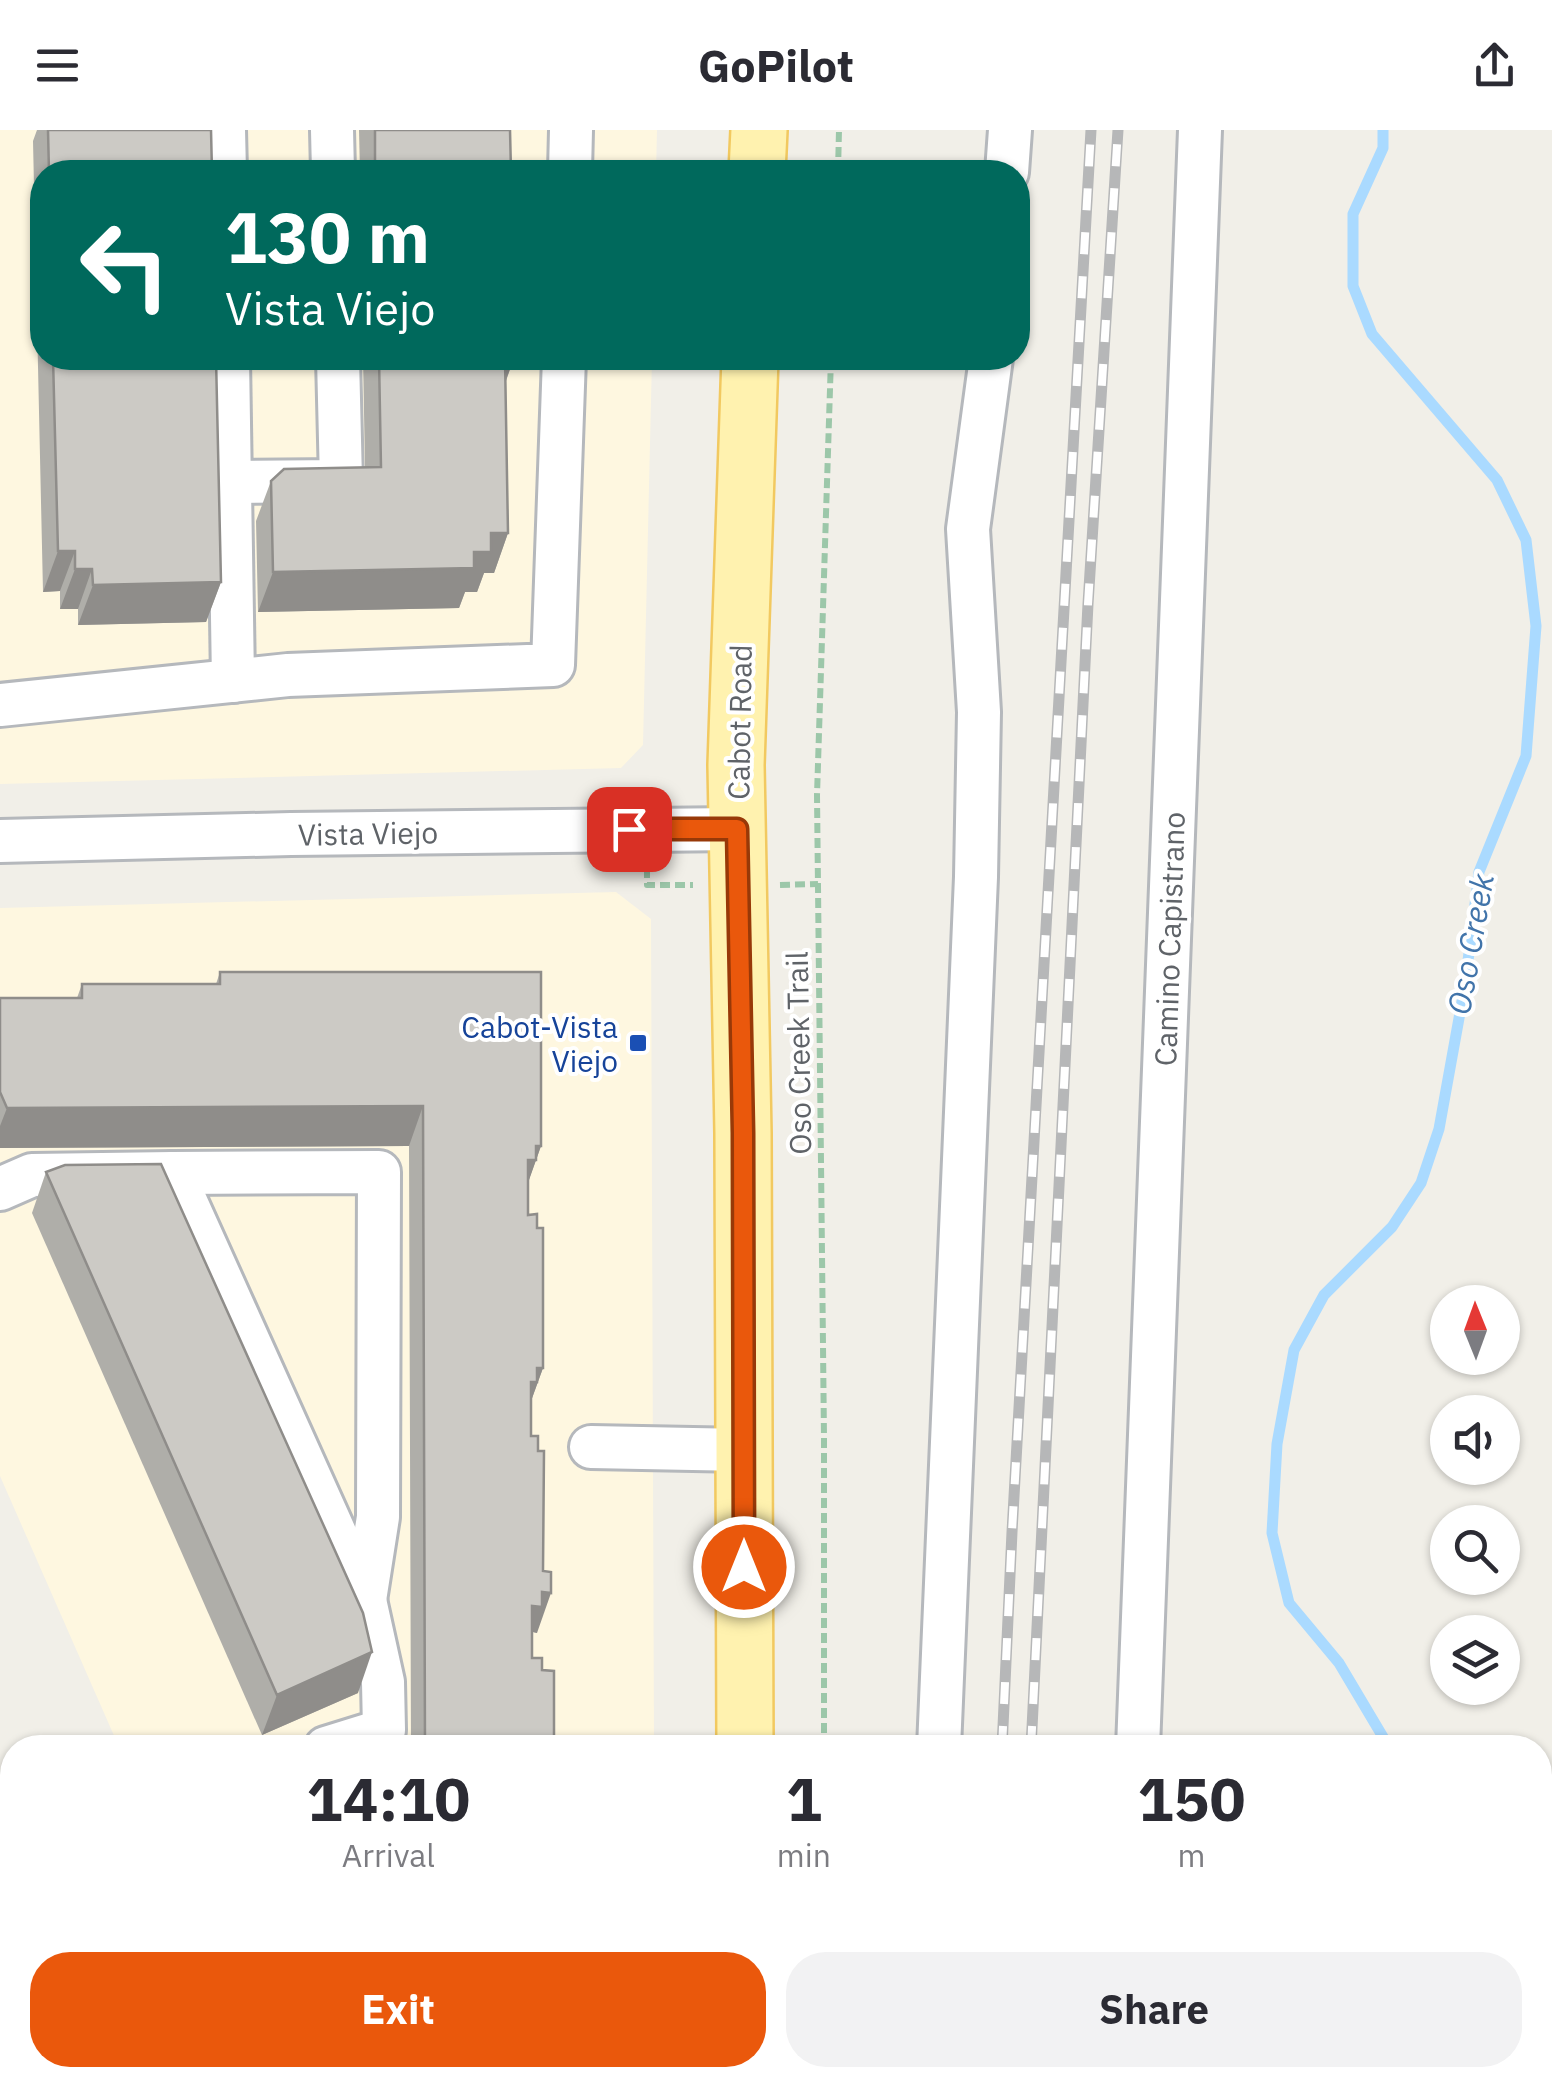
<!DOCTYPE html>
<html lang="en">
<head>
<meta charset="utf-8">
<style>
	:root { --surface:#fff; --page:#f2f2f3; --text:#2b2b33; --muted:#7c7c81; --accent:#ea580c }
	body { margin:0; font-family:"IBM Plex Sans",sans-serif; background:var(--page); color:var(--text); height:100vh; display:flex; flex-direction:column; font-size:38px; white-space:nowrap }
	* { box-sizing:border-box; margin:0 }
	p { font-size:32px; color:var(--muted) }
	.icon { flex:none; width:55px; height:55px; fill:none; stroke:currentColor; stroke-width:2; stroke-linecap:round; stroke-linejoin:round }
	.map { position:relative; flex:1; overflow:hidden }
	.details { position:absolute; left:0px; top:1605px; width:1552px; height:352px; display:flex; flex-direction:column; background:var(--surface); border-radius:40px 40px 0 0; box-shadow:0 2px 8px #0004 }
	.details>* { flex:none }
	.top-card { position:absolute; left:30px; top:30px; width:1000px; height:210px; border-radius:40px; box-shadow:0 2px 8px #0004; background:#00695c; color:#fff; overflow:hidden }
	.needle { width:65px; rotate:359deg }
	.tools { position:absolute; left:1430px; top:1155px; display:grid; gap:20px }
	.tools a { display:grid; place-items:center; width:90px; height:90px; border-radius:50%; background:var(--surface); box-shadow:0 2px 8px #0004; font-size:50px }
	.pin { position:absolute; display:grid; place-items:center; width:85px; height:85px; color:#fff; margin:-42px; border-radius:20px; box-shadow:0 5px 15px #0006 }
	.me { position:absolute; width:110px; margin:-55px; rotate:0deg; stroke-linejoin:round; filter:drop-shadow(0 0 8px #0008) }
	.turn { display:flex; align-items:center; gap:35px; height:210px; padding:0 30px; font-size:45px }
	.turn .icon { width:130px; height:130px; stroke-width:2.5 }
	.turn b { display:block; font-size:70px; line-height:85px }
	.eta { display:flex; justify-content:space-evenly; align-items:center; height:170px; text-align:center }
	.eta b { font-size:60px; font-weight:800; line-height:70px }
	.cta { display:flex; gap:20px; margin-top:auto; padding:20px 30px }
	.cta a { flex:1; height:115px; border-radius:40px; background:var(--accent); color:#fff; font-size:40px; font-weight:800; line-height:115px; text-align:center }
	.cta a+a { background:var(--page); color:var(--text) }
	header { display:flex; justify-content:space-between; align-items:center; height:130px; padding:0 30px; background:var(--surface); font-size:45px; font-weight:800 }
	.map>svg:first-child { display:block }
</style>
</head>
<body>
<header><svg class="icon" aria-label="menu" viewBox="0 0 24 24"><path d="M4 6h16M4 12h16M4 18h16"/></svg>GoPilot<svg class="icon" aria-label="share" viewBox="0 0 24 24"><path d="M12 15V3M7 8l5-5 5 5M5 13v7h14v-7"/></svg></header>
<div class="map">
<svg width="1552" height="1957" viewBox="0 0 1552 1957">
	<rect width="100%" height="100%" fill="#f1efe8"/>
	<!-- commercial -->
	<g fill="#fef7e0">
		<path d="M0,0H657L656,42H42V228H652L643,615L621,638L0,654Z"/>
		<path d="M616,762L651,789L654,1617H119L0,1346V778Z"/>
		<path d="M155,1945H649L648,1957H155Z"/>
	</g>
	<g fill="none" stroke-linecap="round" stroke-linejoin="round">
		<!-- stream -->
		<g stroke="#aadaff" stroke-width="11">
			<path d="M1383,0V18L1353,84V156L1372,204L1497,350L1526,410L1536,496L1526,626L1479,742L1465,855L1439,999L1421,1053L1392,1097L1324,1165L1294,1220L1277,1314L1272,1403L1289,1473L1339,1533L1383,1607L1384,1618"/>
			<path d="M1442,1945L1444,1957"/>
		</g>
		<defs>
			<g id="minor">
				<path d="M224,0L225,42"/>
				<path d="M332,0L333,42"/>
				<path d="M570,42L571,0"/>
				<path d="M1007,42L1010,0"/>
				<path d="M228,228L233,551"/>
				<path d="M230,352L341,351L338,228"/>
				<path d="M0,575L288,545L553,535L564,228"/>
				<path d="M0,711L291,704L737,699"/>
				<path d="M173,1043L379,1042L378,1387L365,1470"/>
				<path d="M0,1059L32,1045L173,1043L365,1470L383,1552L384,1600L326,1618"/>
				<path d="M591,1317L744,1320"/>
				<path d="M939,1618L976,747L979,582L968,399L991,228"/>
				<path d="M1138,1618L1200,0"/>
				<path d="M925,1957V1945"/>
				<path d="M1125,1957L1126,1945"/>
			</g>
			<g id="major">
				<path d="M757,42L759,0"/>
				<path d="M745,1618L743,1003L736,635L750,228"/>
				<path d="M739,1957V1945"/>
			</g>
		</defs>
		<!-- minor casing -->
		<use href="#minor" stroke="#b5b8bc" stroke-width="48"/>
		<!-- major casing -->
		<use href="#major" stroke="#f2c960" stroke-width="60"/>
		<!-- path -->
		<g stroke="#9cc7a9" stroke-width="6" stroke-dasharray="10 5" stroke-linecap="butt">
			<path d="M838,42L839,0"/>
			<path d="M647,738V755H693"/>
			<path d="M780,755L818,754"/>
			<path d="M824,1618V1308L817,665L831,228"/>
			<path d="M816,1957L817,1945"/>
		</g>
		<!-- minor -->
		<use href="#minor" stroke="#fff" stroke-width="42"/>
		<!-- major -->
		<use href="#major" stroke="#fff2af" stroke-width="55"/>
		<defs>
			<g id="rail">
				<path d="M1002,1618L1012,1402L1091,0"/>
				<path d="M1031,1618L1088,474L1118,0"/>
				<path d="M986,1957L987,1945"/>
				<path d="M1014,1957V1945"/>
			</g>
		</defs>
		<!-- rail casing -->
		<use href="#rail" stroke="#b6b7b8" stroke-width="11"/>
		<!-- rail -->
		<use href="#rail" stroke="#fff" stroke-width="8" stroke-dasharray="22" stroke-linecap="butt"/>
	</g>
	<!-- wall -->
	<g fill="#afaea9">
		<path d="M37,0H211L212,42H42V228H216L221,452L206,492L78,495V479H60V461L43,462L33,11Z"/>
		<path d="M359,0H510L511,42H360Z"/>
		<path d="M363,228H514L506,251L508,403L494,443H484L477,462H465L459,478L258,482L256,391L271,351L365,337Z"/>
		<path d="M220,842L541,1016L528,1052V1085L537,1098L543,1238L531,1271L537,1503L533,1502L532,1528L542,1540L554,1618H411L409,1016L0,1018V868H77L82,854H216Z"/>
		<path d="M46,1042L358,1563L262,1605L32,1083Z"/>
		<path d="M272,1945H532L531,1957H271Z"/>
	</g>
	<!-- shaded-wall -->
	<g fill="#8f8d8a">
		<path d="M514,228L499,269L505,229Z"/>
		<path d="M491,403H508L494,443H484L477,462H465L459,478L258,482L273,442L474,422Z"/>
		<path d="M58,421H75L60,461L43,462Z"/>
		<path d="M75,439H92L78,479H60Z"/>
		<path d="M221,452L206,492L78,495L93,455Z"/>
		<path d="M423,976L409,1016L0,1018V996L7,978Z"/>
		<path d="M536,1016H541L522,1070L528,1030Z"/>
		<path d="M537,1238H543L523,1293L516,1292Z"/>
		<path d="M542,1462L551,1463L537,1503L533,1502L532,1476Z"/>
		<path d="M372,1522L358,1563L262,1605L277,1565Z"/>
	</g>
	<!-- building -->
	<g fill="#cccac5" stroke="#8f8d8a" stroke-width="2.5">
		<path d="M48,0H211L212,42H49Z"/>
		<path d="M375,0H510L511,42H375Z"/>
		<path d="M53,228H216L221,452L93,455L92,439H75V421H58Z"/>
		<path d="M379,228H514L505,229L508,403H491V422H474V438L273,442L271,351L284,339L381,337Z"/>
		<path d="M220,842H541V1016H536V1030H528V1085L537,1084V1098H543V1238H537V1252H531V1306H538V1321H544L543,1441L551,1442V1463L542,1462V1477L532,1476V1528H542V1540L554,1541V1618H425L423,976L7,978L0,962V868H82V854H220Z"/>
		<path d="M161,1034L363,1483L372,1522L277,1565L46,1042L65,1035Z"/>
		<path d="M282,1945H532L531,1957H280Z"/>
	</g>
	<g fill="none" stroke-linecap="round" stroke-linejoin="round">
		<defs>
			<path id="route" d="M629,699H737L743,1003L744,1437"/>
		</defs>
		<!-- route casing -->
		<use href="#route" stroke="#983908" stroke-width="25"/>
		<!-- route -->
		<use href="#route" stroke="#ea580c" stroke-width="18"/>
	</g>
	<!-- markers -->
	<rect fill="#1a4fb4" stroke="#fff" stroke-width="4" x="628" y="903" width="20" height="20" rx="5"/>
	<g text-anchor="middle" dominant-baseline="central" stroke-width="8" stroke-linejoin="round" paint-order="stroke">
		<!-- street labels -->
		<g font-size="30" fill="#5f6368" stroke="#fff">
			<text transform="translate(739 592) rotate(-89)">Cabot Road</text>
			<text transform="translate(368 703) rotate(-1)">Vista Viejo</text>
			<text transform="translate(1169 809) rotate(-88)">Camino Capistrano</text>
			<text transform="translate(798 923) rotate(-91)">Oso Creek Trail</text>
		</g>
		<!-- transit labels -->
		<g font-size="30" fill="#164399" stroke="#fff" text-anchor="end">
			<text x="618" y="896">Cabot-Vista<tspan x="618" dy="34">Viejo</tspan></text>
		</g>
		<!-- water labels -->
		<g font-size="32" font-style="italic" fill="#4174aa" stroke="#fff">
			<text transform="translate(1470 814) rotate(-80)">Oso Creek</text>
		</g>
	</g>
</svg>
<div class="tools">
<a><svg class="needle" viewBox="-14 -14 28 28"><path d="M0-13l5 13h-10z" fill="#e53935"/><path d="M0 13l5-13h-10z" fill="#7c7c81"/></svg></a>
<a><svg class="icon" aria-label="sound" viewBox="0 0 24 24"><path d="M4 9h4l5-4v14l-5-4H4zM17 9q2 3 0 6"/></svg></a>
<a><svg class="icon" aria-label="search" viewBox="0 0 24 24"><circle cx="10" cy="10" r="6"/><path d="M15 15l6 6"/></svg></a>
<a><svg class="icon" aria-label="layers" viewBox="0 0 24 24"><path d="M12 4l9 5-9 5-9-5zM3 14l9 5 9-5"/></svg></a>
</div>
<div class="pin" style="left:629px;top:699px;background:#d93025"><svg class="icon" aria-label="arrive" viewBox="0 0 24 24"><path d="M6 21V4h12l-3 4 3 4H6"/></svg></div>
<svg class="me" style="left:744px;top:1437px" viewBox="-20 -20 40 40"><circle r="17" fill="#ea580c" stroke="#fff" stroke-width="3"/><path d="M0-11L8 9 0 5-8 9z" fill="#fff"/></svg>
<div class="top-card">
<div class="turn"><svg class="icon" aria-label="left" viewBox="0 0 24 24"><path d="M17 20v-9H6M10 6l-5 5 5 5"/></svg><div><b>130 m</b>Vista Viejo</div></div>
</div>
<section class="details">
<div class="eta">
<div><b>14:10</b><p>Arrival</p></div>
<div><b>1</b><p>min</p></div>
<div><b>150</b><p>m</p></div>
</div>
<div class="cta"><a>Exit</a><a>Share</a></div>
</section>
</div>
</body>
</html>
